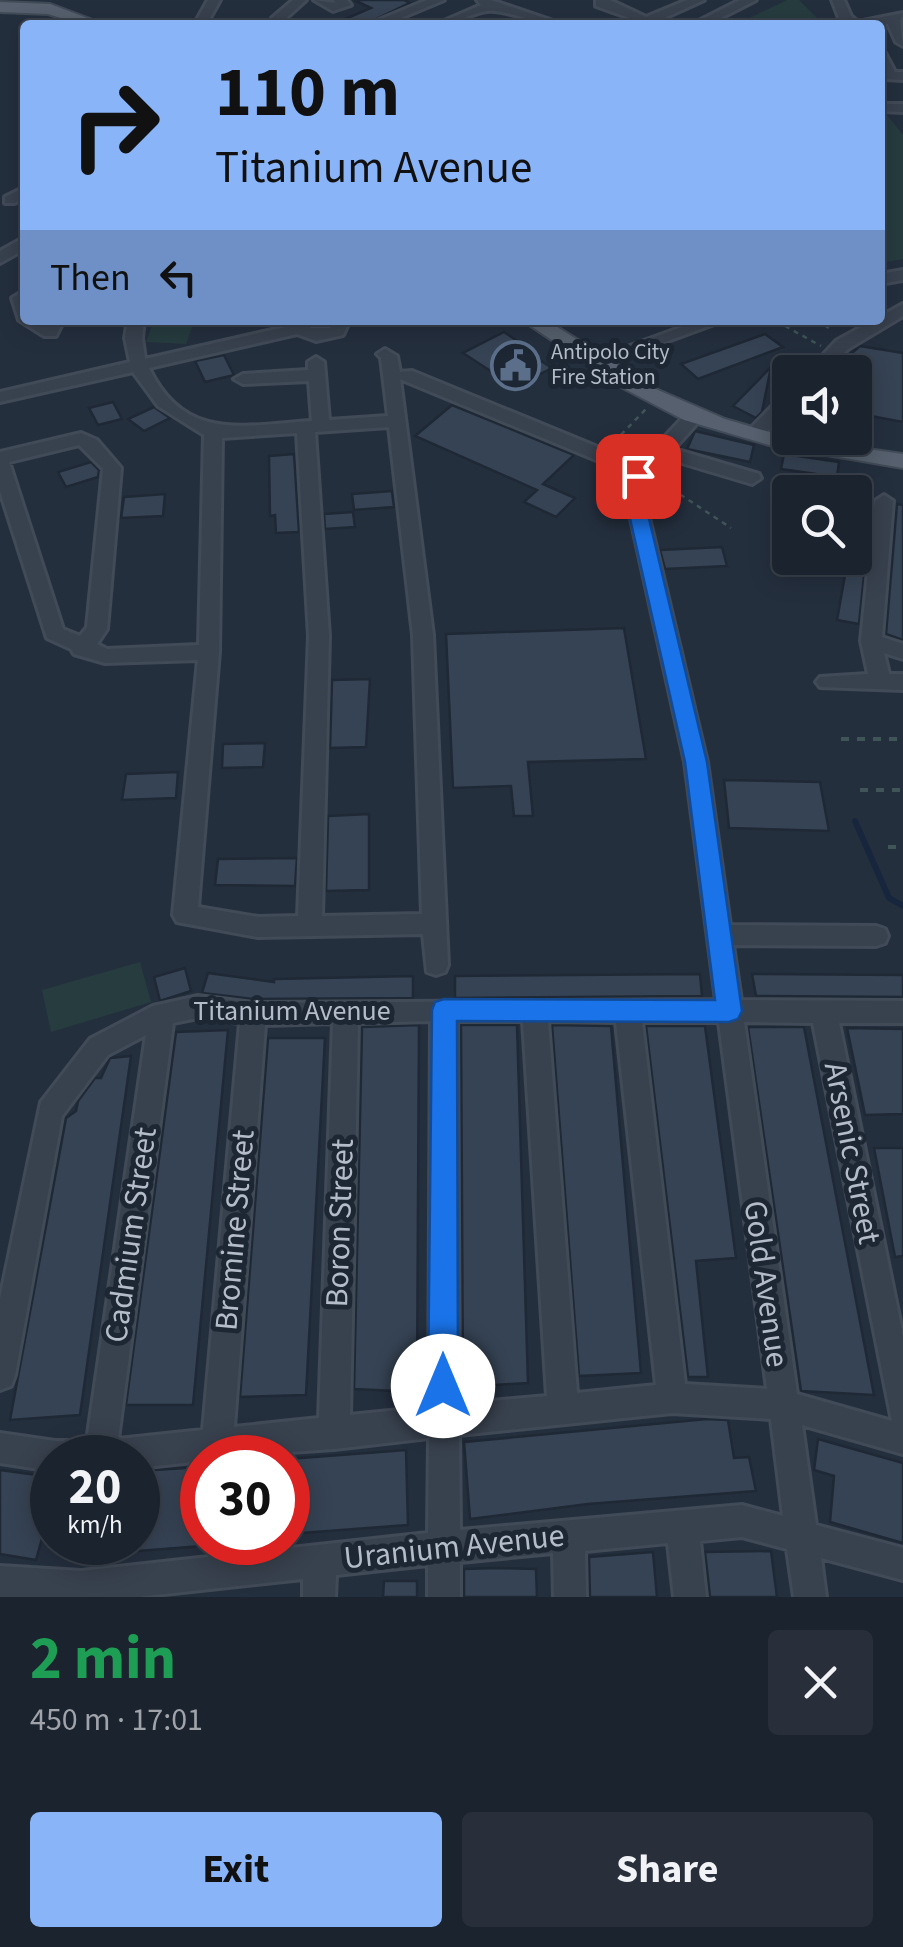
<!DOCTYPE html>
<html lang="en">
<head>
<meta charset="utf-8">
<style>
	:root { --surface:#1b232e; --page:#282f3a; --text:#f1f3f6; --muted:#a0a4aa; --line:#39404a; --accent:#8ab4f8 }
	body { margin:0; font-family:"Source Sans 3",sans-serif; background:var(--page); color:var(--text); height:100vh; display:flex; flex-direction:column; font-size:38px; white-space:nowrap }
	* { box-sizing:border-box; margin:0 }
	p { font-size:32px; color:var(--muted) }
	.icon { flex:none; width:55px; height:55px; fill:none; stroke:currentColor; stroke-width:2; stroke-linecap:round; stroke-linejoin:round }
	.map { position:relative; height:1597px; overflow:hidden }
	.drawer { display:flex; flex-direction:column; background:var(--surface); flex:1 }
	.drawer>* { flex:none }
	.top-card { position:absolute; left:20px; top:20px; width:865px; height:305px; border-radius:10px; box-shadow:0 5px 25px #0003,0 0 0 2px var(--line); background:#8ab4f8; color:#111; overflow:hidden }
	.buttons { position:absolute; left:772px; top:355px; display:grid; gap:20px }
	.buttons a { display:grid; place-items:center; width:100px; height:100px; border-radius:10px; background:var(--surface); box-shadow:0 5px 25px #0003,0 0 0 2px var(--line); font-size:50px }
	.speed { position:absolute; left:30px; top:1435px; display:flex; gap:20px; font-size:50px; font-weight:700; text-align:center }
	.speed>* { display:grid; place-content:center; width:130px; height:130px; border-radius:50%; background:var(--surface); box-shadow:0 5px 25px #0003,0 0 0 2px var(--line); line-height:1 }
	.speed small { font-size:25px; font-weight:400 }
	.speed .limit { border:15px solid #d22; background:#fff; color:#111 }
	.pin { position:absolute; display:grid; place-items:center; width:85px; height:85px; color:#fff; margin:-42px; border-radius:20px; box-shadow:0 5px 15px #0006 }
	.me { position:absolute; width:110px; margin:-55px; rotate:0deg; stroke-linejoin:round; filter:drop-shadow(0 0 8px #0008) }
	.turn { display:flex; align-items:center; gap:35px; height:210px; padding:0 30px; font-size:45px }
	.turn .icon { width:130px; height:130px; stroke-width:2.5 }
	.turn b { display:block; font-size:70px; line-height:85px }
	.then { display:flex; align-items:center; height:95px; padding:0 30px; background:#0003; gap:20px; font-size:38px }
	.round { display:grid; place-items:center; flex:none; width:105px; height:105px; border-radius:10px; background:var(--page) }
	.summary { display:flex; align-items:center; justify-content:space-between; height:170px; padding:0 30px }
	h1 { font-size:60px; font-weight:700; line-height:75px; color:#1e9e55 }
	.action { display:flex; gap:20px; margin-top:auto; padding:20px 30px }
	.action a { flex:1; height:115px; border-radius:10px; background:var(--accent); color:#111; font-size:40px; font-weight:700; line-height:115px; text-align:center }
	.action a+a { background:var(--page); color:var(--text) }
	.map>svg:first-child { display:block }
</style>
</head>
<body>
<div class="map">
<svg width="903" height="1597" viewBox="0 0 903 1597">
	<rect width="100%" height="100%" fill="#242f3e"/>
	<!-- green -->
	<g fill="#263c3f">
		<path d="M787,0H799L824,25H735Z"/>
		<path d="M880,106L903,135V259L880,263Z"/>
		<path d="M154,320H195L186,344L146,342Z"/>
		<path d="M140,962L151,1002L51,1032L42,990Z"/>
	</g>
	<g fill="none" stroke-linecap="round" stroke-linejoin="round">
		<!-- stream -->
		<path stroke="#17263c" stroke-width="6" d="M855,821L889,898L903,906"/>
	</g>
	<!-- building -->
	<g fill="#364354" stroke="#1f2835" stroke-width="2.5">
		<path d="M354,0H404L410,3L364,25H331L371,8Z"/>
		<path d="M504,332L522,344L518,346L552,368L515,387L463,353Z"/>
		<path d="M765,334L783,347L698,379L681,364Z"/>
		<path d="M860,346L903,353V422L855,413V372H829Z"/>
		<path d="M224,355L234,375L205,382L195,361Z"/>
		<path d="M771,367L762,412L756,418L733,406Z"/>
		<path d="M113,402L122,419L98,425L89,408Z"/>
		<path d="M452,405L574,455L543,484L575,498L556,517L524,502L537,490L415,436Z"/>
		<path d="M154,407L170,418L144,431L128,419Z"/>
		<path d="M695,431L754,445L750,462L687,449Z"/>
		<path d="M294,454L299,532L276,533L275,515L270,516L269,456Z"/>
		<path d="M784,454L839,462L837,477L781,469Z"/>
		<path d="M91,462L99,470L98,477L66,487L58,472Z"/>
		<path d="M392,491L394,507L354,510L352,494Z"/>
		<path d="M165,494L163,516L121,518L124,497Z"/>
		<path d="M855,497L872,499L859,624L837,620L848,558H855Z"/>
		<path d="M897,504L903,505V640L886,634Z"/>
		<path d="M353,512L355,527L325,529L324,514Z"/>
		<path d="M722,547L727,566L665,569L660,550Z"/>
		<path d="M624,628L646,759L528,762L533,816H514L511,786L453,788L446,634Z"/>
		<path d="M370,679L366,747L330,748L332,680Z"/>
		<path d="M265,743L263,767L222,768L223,744Z"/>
		<path d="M178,772L176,798L122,800L126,774Z"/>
		<path d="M724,780L820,782L829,831L729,828Z"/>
		<path d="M369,814V890L326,891L328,816Z"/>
		<path d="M297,858L295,886L215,885L218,859Z"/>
		<path d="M185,968L191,991L160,1001L154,977Z"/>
		<path d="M208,973L274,982V979L413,976V998L253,999L202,993Z"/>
		<path d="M700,974L702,996L455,998V976Z"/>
		<path d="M752,974L903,975V997L756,996Z"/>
		<path d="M419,1025L417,1392L354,1389L362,1027Z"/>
		<path d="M461,1025H517L528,1383L463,1387Z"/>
		<path d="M552,1025L611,1026L641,1373L579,1376Z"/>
		<path d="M646,1026H705L736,1258L696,1261L708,1377H688Z"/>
		<path d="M748,1027H804L874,1395L801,1391Z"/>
		<path d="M847,1028L903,1029V1114L865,1115Z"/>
		<path d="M228,1030L193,1405H126L176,1032Z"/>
		<path d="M268,1038H325L306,1395L240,1397Z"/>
		<path d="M131,1056L80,1415L10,1420L66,1118L76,1111L78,1101L95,1078H101L110,1058Z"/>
		<path d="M874,1148H903V1256L895,1257Z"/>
		<path d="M707,1419L728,1420L734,1458L749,1457L756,1491L588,1504L470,1519L464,1442Z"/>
		<path d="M818,1439L903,1463V1543L830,1522L834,1476L814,1470Z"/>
		<path d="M406,1450L408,1525L288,1534V1459Z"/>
		<path d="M202,1467V1546L138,1551V1471Z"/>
		<path d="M0,1470L52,1477V1517H48L36,1560L0,1554Z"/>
		<path d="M771,1551L777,1597H710L705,1552Z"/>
		<path d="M653,1552L657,1597H590L589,1557Z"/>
		<path d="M496,1568L536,1569L537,1597H464V1569Z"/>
		<path d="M384,1581H417V1597H383Z"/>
	</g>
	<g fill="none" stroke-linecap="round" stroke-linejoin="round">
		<defs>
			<g id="minor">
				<path d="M208,0H220L206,25H194Z"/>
				<path d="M293,0H306L284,20L290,25L272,24V18Z"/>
				<path d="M314,0L335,3L334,0H347L351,5L333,11Z"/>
				<path d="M427,0H444L384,25H367Z"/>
				<path d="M477,0H491L565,25C540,25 520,14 495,11C480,8 455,25 435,25L481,5Z"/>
				<path d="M596,0H610L646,17L687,0H704L649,25L596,6Z"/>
				<path d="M740,0H756L707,25H691Z"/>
				<path d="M832,0H844L851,16L858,22L903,13L900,21L903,46L896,42L888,24L847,25L839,18Z"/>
				<path d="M880,52L885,53L895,72H903V80L885,79L880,69Z"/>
				<path d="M887,104H903V112L882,111V105Z"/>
				<path d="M25,187V197L15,203H5V197Z"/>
				<path d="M25,237V249L0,263V251Z"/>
				<path d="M903,270V280L880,284V274Z"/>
				<path d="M25,290V320L46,323L48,320H64L56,336H44L19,320L12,298Z"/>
				<path d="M903,304V316L848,349L824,372H807L836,341Z"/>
				<path d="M128,320H144L142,338L145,359L294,325L293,320H309L311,328H330L334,320H350L343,335L316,341L297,334L149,368C185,443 245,425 312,421L309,381L243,384L234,379L243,374L308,370V362L316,357L324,362L329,420L388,416L381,358L377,354L385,349L397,356L400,372L412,371L639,464L688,412H700V420L674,449L759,474L761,478L752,484L665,458L641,484L707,762L730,925L876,926L885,929L888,936L885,943L876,946L733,945L741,1000L903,1001V1023H839L903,1336V1454L802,1425L816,1525L903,1548V1580L821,1558L826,1597H794L787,1549L742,1537L700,1541L706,1597H674L668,1543L585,1551L586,1597H554L553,1553L460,1562V1597H428V1565L336,1575L335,1597H303V1579L137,1597H0V1566L81,1571L428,1533L429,1438L334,1449L202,1458V1461L138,1468V1458H52V1471L0,1463V1433L55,1441H87L146,1035L108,1055L62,1116L15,1375L11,1386L0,1390V1299L41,1102L90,1039L153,1006L198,996L253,1003L716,1000L685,762L623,483L630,474L400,379L433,635L448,965L445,972L436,975L427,972L423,934L258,937L177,922L173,915L198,660L105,663L74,654L71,649L47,638L0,491V452L81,433L97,440L121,468L107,629L97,644L107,649L199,645L204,435L158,406L133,372L0,402V392L130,362L125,338ZM389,427L413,635L422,914L322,916L329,636L315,432ZM297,433L309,636L298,916L258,917L198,907L219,652L222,438ZM79,445L103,469L87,627L80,636L63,629L9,462ZM198,1018L240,1023L203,1430L118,1439L173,1023ZM431,1021L429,1407L350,1415L358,1023ZM457,1021H523L547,1396L459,1404ZM548,1021L616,1022L656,1385L577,1393ZM642,1022H719L767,1389L685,1384ZM744,1022L813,1023L892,1421L797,1394ZM333,1023L319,1418L234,1427L265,1025ZM672,1413L771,1419L783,1516L742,1505L460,1530L459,1435Z"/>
				<path d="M701,320H725L603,365L597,366L589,361Z"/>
				<path d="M790,393V408L762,437H750V429L784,394Z"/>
				<path d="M884,495L893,501L882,637L903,644V659L884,653L889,674H903V690L820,687L816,682L820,677L868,674L861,641L875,501Z"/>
			</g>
			<g id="major">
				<path d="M0,2L50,4L106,25H83L48,14L0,12Z"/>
				<path d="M522,320H546L658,390L725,419L790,438L903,454V468L769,445L684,420L623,388Z"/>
			</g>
		</defs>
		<!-- minor casing -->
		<use href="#minor" stroke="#414a57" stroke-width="6"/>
		<!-- major casing -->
		<use href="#major" stroke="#414a57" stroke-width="4"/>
		<!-- path-far1 -->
		<g stroke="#3f5557" stroke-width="2.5" stroke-dasharray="5 5" stroke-linecap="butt">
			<path d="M816,320L832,330"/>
			<path d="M785,326L821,346"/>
			<path d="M614,442L646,409"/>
			<path d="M653,482L678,493L731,528"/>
		</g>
		<!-- path -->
		<g stroke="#3f5557" stroke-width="4" stroke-dasharray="8 8" stroke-linecap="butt">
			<path d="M841,739H903"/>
			<path d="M860,790H903"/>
			<path d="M888,847H903"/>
		</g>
		<!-- minor -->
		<use href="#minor" fill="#38414e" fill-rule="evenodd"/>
		<!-- major -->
		<use href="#major" fill="#56606e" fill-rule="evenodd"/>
	</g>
	<!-- route -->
	<path fill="#1a73e8" stroke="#114b97" stroke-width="2.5" d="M638,470L648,476L641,484L646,506L707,762L742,1011L738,1019L729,1022L457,1021L458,1386L454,1396L443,1401L432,1396L428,1386L432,1010L435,1002L444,999L715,1000L685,762L622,483Z"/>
	<!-- icons -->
	<defs>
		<symbol id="civic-ring" viewBox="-11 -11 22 22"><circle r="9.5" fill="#1d2633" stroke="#5c6f8a" stroke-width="1.5"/><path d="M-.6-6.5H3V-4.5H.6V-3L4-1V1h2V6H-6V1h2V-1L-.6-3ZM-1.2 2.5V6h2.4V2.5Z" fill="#5c6f8a"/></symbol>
	</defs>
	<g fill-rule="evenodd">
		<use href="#civic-ring" x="488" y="338" width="55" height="55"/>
	</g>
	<g text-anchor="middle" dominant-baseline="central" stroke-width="10" stroke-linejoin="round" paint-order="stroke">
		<!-- far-poi labels -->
		<g font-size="22" fill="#b4bcc9" stroke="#1d2633" text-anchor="start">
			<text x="551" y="352">Antipolo City<tspan x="551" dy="25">Fire Station</tspan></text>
		</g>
		<!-- street labels -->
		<g font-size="28" fill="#b4bcc9" stroke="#1d2633">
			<text x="292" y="1011">Titanium Avenue</text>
		</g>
		<!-- near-street labels -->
		<g font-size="32" fill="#b4bcc9" stroke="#1d2633">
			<text transform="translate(852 1153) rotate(79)">Arsenic Street</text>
			<text transform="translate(340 1223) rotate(-88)">Boron Street</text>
			<text transform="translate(235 1230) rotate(-85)">Bromine Street</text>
			<text transform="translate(131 1235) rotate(-82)">Cadmium Street</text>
			<text transform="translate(766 1284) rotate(82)">Gold Avenue</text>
			<text transform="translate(454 1547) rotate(-6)">Uranium Avenue</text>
		</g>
	</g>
</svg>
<div class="buttons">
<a><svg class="icon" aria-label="sound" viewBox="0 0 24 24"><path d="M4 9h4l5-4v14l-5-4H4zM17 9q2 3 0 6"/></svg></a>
<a><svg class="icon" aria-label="search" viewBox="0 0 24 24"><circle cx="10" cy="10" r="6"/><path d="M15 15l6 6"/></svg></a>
</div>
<div class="speed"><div>20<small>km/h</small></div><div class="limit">30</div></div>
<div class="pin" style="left:638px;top:476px;background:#d93025"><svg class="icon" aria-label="arrive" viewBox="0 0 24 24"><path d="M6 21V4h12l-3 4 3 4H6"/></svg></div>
<svg class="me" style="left:443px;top:1386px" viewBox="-20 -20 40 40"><circle r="19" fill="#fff"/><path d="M0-13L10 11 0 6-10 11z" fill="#1a73e8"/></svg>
<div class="top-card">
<div class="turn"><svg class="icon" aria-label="right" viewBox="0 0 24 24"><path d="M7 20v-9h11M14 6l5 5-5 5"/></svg><div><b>110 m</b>Titanium Avenue</div></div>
<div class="then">Then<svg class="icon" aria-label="left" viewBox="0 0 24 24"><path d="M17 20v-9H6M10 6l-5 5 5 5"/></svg></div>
</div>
</div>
<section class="drawer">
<div class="summary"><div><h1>2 min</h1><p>450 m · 17:01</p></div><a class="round"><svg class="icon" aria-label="close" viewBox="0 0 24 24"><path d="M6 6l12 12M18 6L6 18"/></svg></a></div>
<div class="action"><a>Exit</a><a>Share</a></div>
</section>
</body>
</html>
